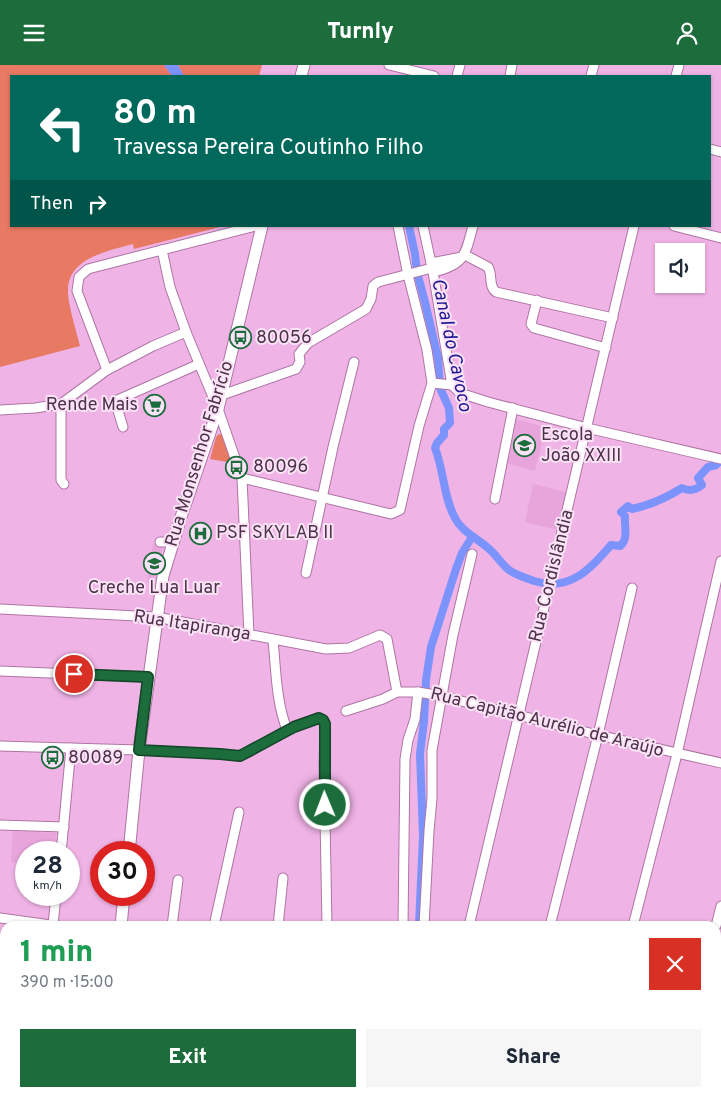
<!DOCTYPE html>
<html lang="en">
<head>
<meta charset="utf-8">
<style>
	:root { --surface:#fff; --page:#f6f6f7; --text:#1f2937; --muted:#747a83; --accent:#1c6c3c }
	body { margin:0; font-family:Overpass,sans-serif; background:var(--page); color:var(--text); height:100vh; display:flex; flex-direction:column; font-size:19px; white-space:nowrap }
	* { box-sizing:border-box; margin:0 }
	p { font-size:16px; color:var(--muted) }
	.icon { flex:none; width:28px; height:28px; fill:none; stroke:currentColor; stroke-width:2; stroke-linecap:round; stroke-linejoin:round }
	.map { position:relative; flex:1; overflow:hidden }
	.panel { position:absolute; left:0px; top:856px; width:721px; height:176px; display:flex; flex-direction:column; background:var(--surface); border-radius:15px 15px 0 0; box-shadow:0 1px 4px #0004 }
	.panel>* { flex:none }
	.hud { position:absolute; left:10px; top:10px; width:701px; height:152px; border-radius:0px; box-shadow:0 1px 4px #0004; background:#00695c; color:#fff; overflow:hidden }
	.controls { position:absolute; left:655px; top:178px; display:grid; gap:10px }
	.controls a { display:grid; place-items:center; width:50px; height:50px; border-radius:0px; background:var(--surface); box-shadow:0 1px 4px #0004; font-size:25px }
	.speed { position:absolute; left:15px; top:776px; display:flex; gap:10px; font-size:25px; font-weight:700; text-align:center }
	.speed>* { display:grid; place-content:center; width:65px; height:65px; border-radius:50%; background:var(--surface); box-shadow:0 1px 4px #0004; line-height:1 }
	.speed small { font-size:12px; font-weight:400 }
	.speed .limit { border:8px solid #d22; background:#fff; color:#111 }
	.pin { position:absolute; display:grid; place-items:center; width:42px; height:42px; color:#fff; margin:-21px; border:2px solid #fff; border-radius:50%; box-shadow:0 1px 5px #0007 }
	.me { position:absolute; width:55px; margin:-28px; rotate:359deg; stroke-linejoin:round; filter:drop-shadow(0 0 4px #0008) }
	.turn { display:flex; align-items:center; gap:18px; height:105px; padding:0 20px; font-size:22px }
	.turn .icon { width:65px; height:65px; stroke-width:2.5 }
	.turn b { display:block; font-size:35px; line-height:42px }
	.then { display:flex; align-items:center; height:48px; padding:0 20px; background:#0003; gap:10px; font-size:19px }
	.round { display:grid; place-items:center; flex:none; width:52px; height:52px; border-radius:0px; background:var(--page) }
	.overview { display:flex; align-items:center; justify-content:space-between; height:85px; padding:0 20px }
	h1 { font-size:30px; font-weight:800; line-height:38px; color:#1e9e55 }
	.button { display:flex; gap:10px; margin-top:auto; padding:10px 20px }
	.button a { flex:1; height:58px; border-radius:0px; background:var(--accent); color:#fff; font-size:20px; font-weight:800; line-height:58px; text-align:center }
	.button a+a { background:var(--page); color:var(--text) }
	header { display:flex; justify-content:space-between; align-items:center; height:65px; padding:0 20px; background:var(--accent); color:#fff; font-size:22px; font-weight:800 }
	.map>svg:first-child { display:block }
</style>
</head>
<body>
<header><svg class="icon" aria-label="menu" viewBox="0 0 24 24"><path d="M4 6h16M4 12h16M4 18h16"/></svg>Turnly<svg class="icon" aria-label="person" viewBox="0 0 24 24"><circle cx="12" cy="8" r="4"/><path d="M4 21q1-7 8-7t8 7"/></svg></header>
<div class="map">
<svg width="721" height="1032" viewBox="0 0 721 1032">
	<rect width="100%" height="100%" fill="#f0b3e6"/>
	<!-- built -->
	<g fill="#e7a5dc">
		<path d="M515,354L546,362L535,406L505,398Z"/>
		<path d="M533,419L566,427L557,465L525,457Z"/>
		<path d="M156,478L164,479L152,517H147L153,479Z"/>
		<path d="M13,766L56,768L55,787H22L21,797H11Z"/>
	</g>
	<!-- green -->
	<g fill="#e87962">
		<path d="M0,0H164L172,11H11V161H224L134,184L133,179C108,186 69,193 68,224C67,237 77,268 80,281L0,302Z"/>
		<path d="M178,0H262L259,11H184Z"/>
		<path d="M219,369L224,370L233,398L210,394L216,372Z"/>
	</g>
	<!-- water -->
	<path fill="#7d93fc" d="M164,0H178L184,11H172Z"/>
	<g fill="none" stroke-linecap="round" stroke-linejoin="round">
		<!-- canal -->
		<g stroke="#7d93fc" stroke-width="8">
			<path d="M409,161L415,189L417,207L425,237L438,293L440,323L449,343L450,358L444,364V370L437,378L435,383C444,405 443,431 455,453C462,467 477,473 488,483C496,489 501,499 509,505C516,510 526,513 534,516C570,527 589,505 611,480L620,481C629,474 624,461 625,451L621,447L628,441L632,444C651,440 666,433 682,423C690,427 696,425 702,420L698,413L708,402L716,400L721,395"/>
			<path d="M419,861L423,770L420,689L424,656L426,615L431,582L456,504L462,488L472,472"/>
			<path d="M411,1032V1028"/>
		</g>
		<defs>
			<g id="minor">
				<path d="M389,0L434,11"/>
				<path d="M457,11L460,0"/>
				<path d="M510,11L512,0"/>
				<path d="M591,11L594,0"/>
				<path d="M676,11L679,0"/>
				<path d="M710,84L721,87"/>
				<path d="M423,161L433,207L452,320"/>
				<path d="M674,161L721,173"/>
				<path d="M162,185L170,222L186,267L218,344L242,413L249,570"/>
				<path d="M465,190L488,202C493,210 488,221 496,227L613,253"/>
				<path d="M431,198L462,192"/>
				<path d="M433,207C465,200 465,190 473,161"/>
				<path d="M537,235L531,259L534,263L606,283"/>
				<path d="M107,305L77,226L79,212L88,204L255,161"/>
				<path d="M432,318L452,320L460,328L488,337L587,363L721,394"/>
				<path d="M222,330L296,304L300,297L299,289L308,278L366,244L371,234L373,221L378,217L432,203"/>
				<path d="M61,339V415L64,419"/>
				<path d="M0,345L35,343L61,339L107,305L153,281L186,267"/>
				<path d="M123,362L115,336L199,299"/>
				<path d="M242,413L391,449L400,445L419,361L432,318L427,285L408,210L398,161"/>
				<path d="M495,434L513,343"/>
				<path d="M160,477H173"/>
				<path d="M306,508L333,382L354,297"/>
				<path d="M0,544L156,552L326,584L349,583L380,570L387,574L397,627"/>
				<path d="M273,575C276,605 276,636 287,665"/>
				<path d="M0,606L148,612"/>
				<path d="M346,646L383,634L397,627H418L441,631L598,670L721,698"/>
				<path d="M0,681L139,685L220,689L240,691L249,687L294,661L319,653L323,655L325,659L324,700L327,861"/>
				<path d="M0,760L64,762"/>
				<path d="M61,788L71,683"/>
				<path d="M0,853L58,861"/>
				<path d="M53,860L56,830"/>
				<path d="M172,861L178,815"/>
				<path d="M214,861L239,747"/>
				<path d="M278,861L283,813"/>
				<path d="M403,861L405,694L408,675L415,654L418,627"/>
				<path d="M424,861L429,766L432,733V685L453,570L472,489"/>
				<path d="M469,861L634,161"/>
				<path d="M550,861L598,670L632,523"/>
				<path d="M633,861L677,689L721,496"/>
				<path d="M716,861L721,841"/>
				<path d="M716,986L721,987"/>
				<path d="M542,1028L566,1032"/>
				<path d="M12,1032L13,1028"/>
				<path d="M189,1032V1028"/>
				<path d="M311,1032L312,1028"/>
				<path d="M420,1032V1028"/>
				<path d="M506,1032L507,1028"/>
				<path d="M589,1032L591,1028"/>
				<path d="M673,1032L675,1028"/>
			</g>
			<g id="major">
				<path d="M301,11L304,0"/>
				<path d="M129,788L139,685L163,511L180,455L218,344L262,161"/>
				<path d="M121,861L124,830"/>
				<path d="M102,1032L103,1028"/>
			</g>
		</defs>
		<!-- minor casing -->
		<use href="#minor" stroke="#ae75a5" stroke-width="11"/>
		<!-- major casing -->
		<use href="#major" stroke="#ae75a5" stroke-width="13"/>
		<!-- minor -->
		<use href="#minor" stroke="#fff" stroke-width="9"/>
		<!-- major -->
		<use href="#major" stroke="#fff" stroke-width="11"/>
	</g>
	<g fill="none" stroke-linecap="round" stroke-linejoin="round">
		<defs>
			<path id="route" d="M74,609L148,612L139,685L220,689L240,691L294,662L319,653L323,655L325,659V740"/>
		</defs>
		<!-- route casing -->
		<use href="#route" stroke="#124627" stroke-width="12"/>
		<!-- route -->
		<use href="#route" stroke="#1c6c3c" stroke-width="9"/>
	</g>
	<!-- icons -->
	<defs>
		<symbol id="bus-ring" viewBox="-11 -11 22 22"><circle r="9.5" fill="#fbe2f6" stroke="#1c6c3c" stroke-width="1.5"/><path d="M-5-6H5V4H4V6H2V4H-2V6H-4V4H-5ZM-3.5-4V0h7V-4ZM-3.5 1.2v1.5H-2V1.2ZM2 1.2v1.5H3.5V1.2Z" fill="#1c6c3c"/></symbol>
		<symbol id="supermarket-ring" viewBox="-11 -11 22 22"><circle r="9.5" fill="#fbe2f6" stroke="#1c6c3c" stroke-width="1.5"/><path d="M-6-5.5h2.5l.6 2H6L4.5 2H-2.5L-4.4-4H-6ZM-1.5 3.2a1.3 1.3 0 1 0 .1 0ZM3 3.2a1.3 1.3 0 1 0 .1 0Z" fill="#1c6c3c"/></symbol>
		<symbol id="school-ring" viewBox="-11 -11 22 22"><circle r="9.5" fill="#fbe2f6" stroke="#1c6c3c" stroke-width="1.5"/><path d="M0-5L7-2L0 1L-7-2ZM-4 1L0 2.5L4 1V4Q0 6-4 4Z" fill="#1c6c3c"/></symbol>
		<symbol id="hospital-ring" viewBox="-11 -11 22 22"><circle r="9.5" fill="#fbe2f6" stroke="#1c6c3c" stroke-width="1.5"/><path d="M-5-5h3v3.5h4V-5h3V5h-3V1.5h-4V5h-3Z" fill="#1c6c3c"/></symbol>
	</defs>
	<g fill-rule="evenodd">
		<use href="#bus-ring" x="228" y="260" width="25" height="25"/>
		<use href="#supermarket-ring" x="142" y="328" width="25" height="25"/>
		<use href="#school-ring" x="512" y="368" width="25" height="25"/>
		<use href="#bus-ring" x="224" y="390" width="25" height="25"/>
		<use href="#hospital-ring" x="188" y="456" width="25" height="25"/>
		<use href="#school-ring" x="142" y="486" width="25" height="25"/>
		<use href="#bus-ring" x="40" y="680" width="25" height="25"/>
	</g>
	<g text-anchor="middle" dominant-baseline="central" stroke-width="4" stroke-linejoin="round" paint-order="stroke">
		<!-- poi labels -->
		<g font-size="18" fill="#4b3246" stroke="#fbe2f6" text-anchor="start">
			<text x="256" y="273">80056</text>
			<text x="138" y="340" text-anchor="end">Rende Mais</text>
			<text x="541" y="370">Escola<tspan x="541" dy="21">João XXIII</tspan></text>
			<text x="253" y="402">80096</text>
			<text x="216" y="468">PSF SKYLAB II</text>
			<text x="154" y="523" text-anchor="middle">Creche Lua Luar</text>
			<text x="68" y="693">80089</text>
		</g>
		<!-- street labels -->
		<g font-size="18" fill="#4b3246" stroke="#fbe2f6">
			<text transform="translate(200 389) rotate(-73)">Rua Monsenhor Fabrício</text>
			<text transform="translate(552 511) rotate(-76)">Rua Cordislândia</text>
			<text transform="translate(192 561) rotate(9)">Rua Itapiranga</text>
			<text transform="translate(547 658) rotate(14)">Rua Capitão Aurélio de Araújo</text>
		</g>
		<!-- water labels -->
		<g font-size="19" font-style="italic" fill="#201a93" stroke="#fbe2f6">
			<text transform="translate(451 280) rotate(78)">Canal do Cavoco</text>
		</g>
	</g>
</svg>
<div class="controls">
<a><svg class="icon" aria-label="sound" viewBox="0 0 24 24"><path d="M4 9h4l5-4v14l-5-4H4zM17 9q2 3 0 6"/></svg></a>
</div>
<div class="speed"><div>28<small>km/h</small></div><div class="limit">30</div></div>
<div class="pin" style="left:74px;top:609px;background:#d93025"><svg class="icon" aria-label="arrive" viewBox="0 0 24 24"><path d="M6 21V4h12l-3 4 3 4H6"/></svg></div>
<svg class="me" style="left:325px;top:740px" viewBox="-20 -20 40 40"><circle r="17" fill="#1c6c3c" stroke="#fff" stroke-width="3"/><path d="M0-11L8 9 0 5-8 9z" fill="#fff"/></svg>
<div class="hud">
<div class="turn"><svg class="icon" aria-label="left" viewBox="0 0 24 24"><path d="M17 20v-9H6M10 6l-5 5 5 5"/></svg><div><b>80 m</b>Travessa Pereira Coutinho Filho</div></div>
<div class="then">Then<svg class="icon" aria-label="right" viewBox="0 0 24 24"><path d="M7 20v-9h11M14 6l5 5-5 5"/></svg></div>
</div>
<section class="panel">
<div class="overview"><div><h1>1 min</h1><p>390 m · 15:00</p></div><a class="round" style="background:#d93025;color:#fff"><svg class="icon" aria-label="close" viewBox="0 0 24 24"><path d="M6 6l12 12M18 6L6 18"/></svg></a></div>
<div class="button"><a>Exit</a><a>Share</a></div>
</section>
</div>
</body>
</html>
